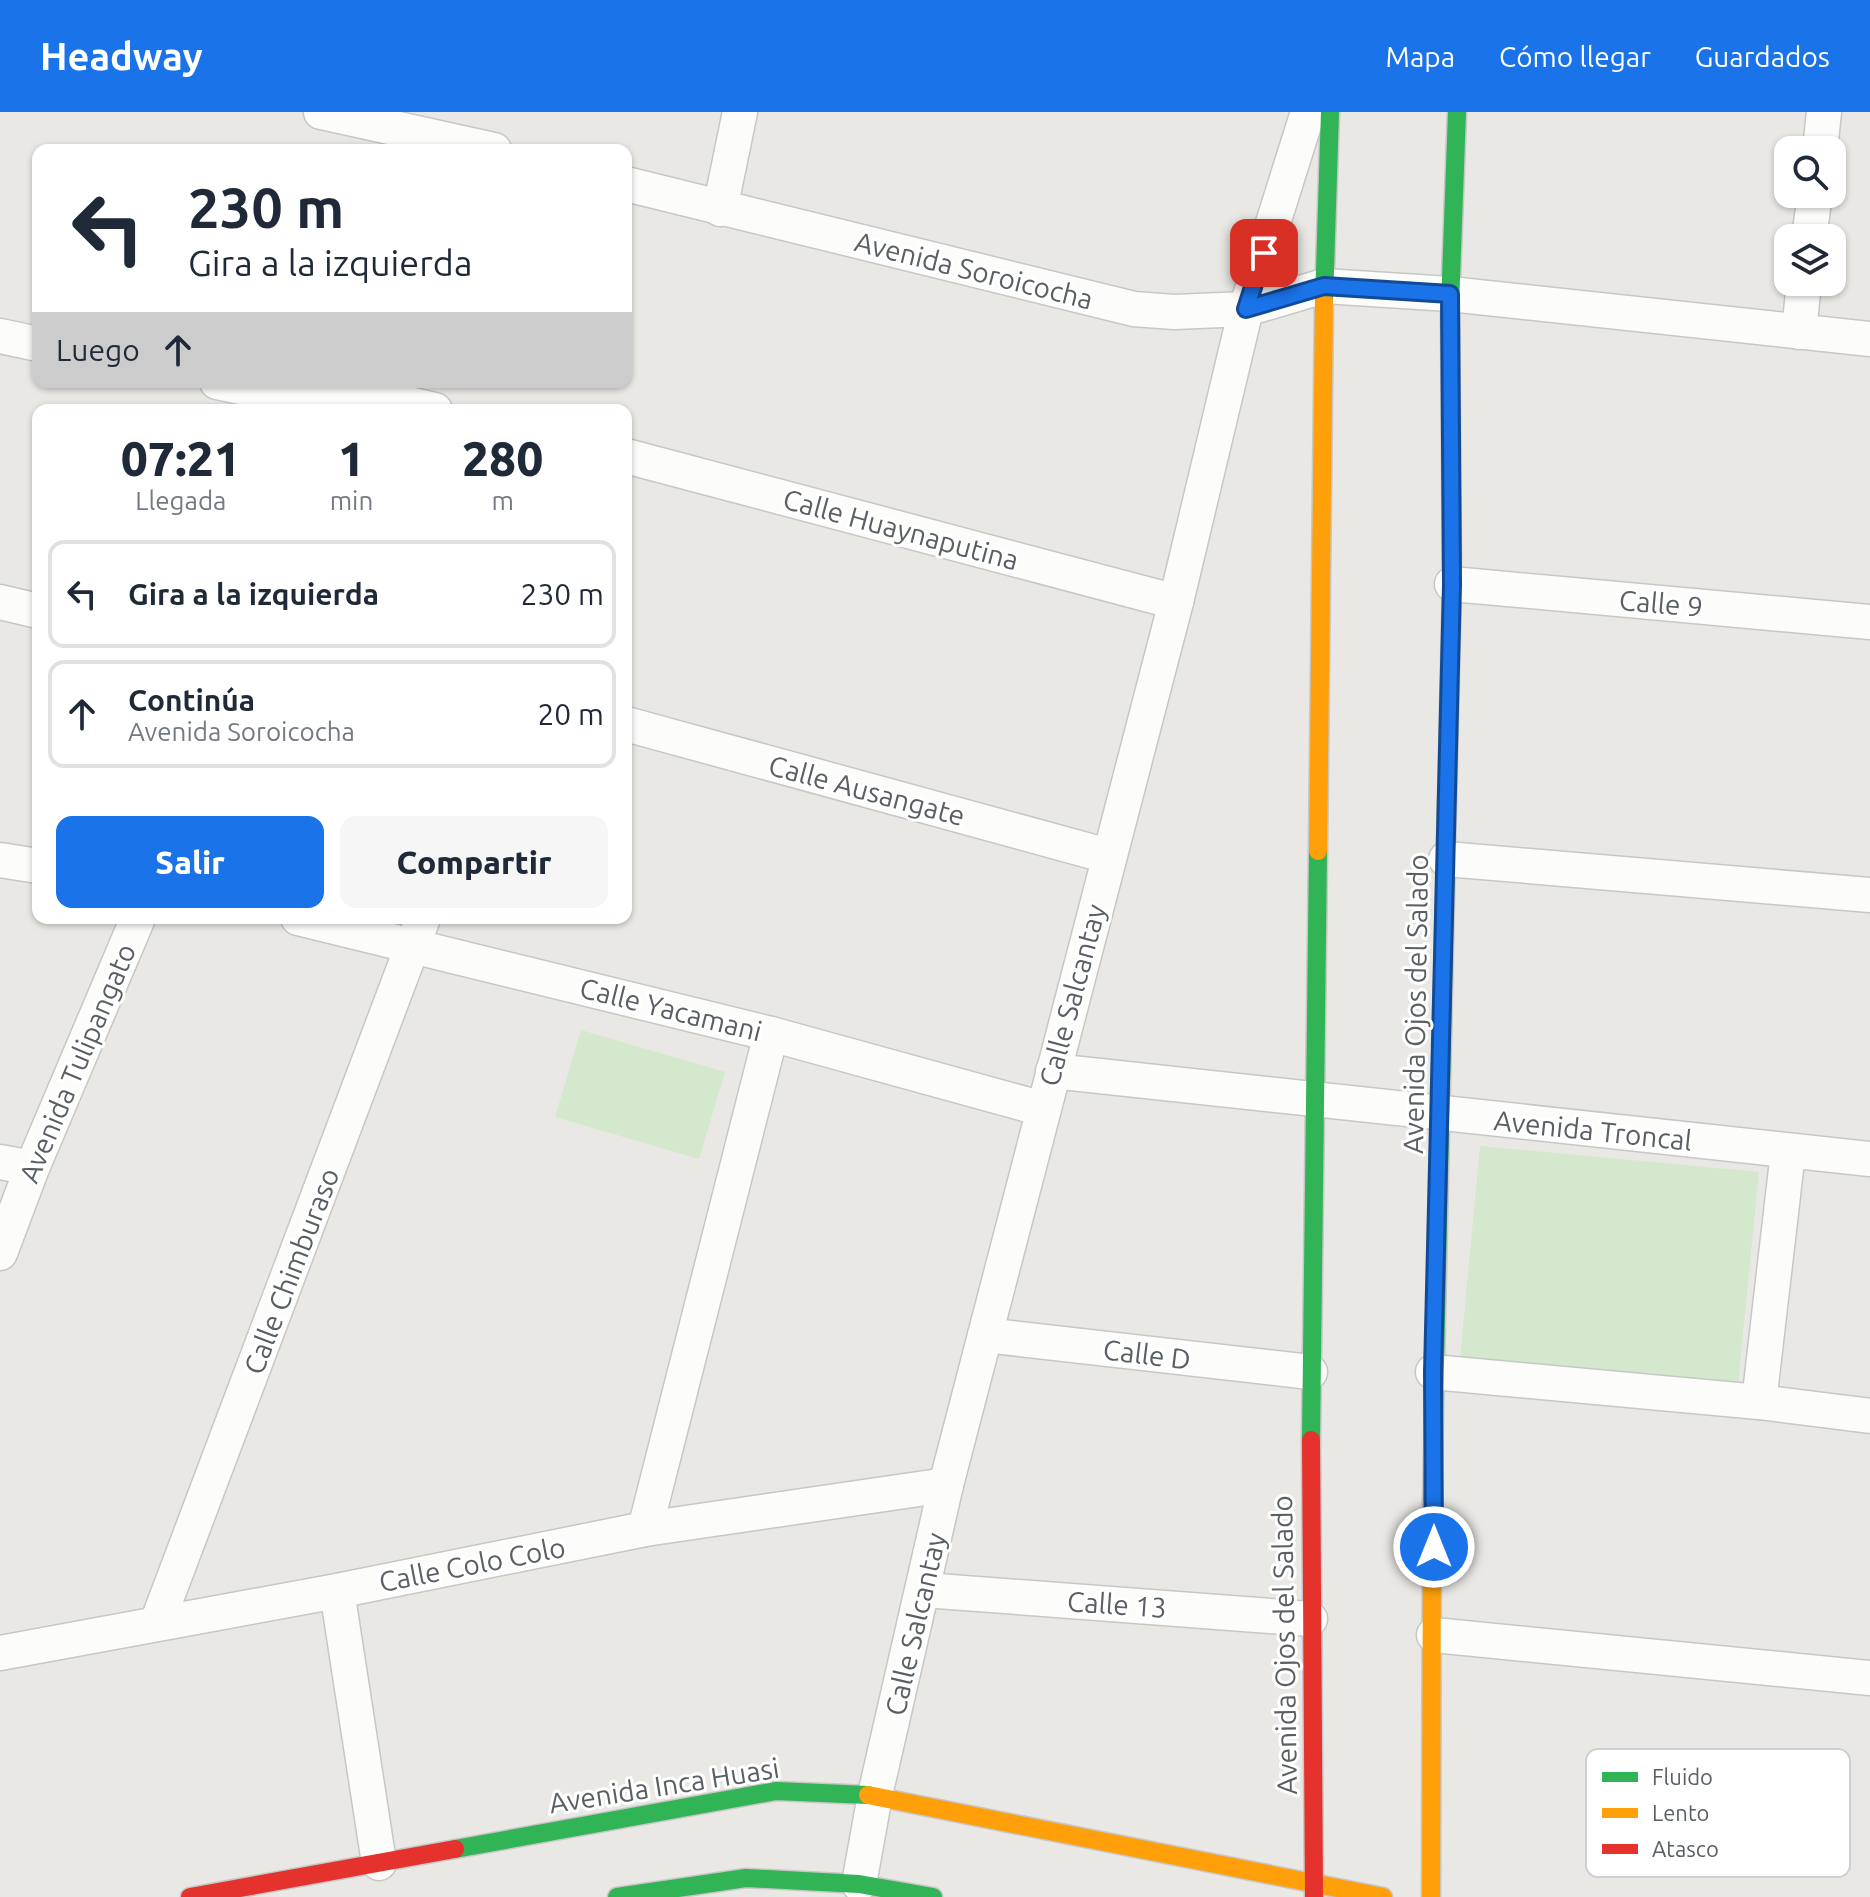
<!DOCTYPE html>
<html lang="es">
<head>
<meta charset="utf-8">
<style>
	:root { --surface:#fff; --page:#f6f6f7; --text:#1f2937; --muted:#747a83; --line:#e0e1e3; --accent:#1a73e8 }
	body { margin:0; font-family:Ubuntu,sans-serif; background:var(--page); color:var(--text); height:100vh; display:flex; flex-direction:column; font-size:30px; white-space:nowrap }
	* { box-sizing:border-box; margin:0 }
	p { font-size:26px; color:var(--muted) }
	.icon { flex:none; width:44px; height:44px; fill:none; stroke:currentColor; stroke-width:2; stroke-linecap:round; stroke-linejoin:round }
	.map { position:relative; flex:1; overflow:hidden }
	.side { position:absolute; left:32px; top:292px; width:600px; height:520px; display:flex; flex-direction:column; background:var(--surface); border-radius:16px; box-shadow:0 2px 6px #0004 }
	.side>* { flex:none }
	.banner { position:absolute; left:32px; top:32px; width:600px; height:244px; border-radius:16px; box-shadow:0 2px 6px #0004; background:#fff; color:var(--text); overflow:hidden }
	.tools { position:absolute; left:1774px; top:24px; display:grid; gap:16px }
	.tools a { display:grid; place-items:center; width:72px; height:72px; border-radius:16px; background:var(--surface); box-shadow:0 2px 6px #0004; font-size:40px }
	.pin { position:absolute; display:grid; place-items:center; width:68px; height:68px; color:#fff; margin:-34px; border-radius:16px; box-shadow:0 4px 12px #0006 }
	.me { position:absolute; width:88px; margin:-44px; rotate:0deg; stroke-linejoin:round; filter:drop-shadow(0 0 6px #0008) }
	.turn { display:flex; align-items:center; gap:28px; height:168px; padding:0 24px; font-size:36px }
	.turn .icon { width:104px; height:104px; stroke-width:2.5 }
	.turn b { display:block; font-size:56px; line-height:68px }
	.then { display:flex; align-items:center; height:76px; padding:0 24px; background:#0003; gap:16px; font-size:30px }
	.eta { display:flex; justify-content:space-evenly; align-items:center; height:136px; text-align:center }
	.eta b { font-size:48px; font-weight:800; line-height:56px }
	.action { display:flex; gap:16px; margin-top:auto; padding:16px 24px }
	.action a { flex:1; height:92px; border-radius:16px; background:var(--accent); color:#fff; font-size:32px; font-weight:800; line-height:92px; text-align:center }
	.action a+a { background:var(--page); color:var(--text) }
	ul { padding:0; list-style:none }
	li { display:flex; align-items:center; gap:24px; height:108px; margin:0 16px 12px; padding:0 8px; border:4px solid var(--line); border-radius:16px }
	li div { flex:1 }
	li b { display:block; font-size:30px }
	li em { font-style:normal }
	header { display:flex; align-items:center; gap:48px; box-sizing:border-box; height:112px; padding:0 40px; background:var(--accent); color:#fff }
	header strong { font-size:38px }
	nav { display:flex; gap:44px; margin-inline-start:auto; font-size:28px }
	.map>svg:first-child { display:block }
</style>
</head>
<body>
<header>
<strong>Headway</strong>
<nav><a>Mapa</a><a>Cómo llegar</a><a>Guardados</a></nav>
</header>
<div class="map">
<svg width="1870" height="1785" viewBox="0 0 1870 1785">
	<rect width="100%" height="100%" fill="#eae8e4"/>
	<!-- green -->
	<g fill="#d3e8cd">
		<path d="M581,918L725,960L699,1047L555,1005Z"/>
		<path d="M1480,1034L1759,1060L1738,1273L1460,1247Z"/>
	</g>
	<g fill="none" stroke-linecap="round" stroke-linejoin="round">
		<defs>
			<g id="street">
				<path d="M321,0L494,38"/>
				<path d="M1820,38L1824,0"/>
				<path d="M626,72L1134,197L1174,200L1246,197L1324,174L1450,182L1870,227"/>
				<path d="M720,97L740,0"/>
				<path d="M1809,126L1815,82"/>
				<path d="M1799,220L1804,170"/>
				<path d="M0,224L38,232"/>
				<path d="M217,270L288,285L365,282L435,298"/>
				<path d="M626,344L1176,490"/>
				<path d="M1452,472L1870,510"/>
				<path d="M0,490L38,499"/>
				<path d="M626,612L1108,744"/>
				<path d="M1446,747L1870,783"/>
				<path d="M0,748L38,754"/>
				<path d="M298,806L771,922L1043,997"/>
				<path d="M1053,959L1870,1047"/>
				<path d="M0,1050L32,1056"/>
				<path d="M0,1141L32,1056L138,806"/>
				<path d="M985,1223L1310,1260"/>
				<path d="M1433,1260L1759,1290L1870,1304"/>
				<path d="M1759,1290L1788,1040"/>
				<path d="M645,1417L771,922"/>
				<path d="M924,1478L1310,1507"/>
				<path d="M337,1479L379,1751"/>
				<path d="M157,1511L423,806"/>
				<path d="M1434,1523L1870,1566"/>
				<path d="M0,1541L337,1479L645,1417L946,1373"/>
				<path d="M859,1772L875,1683L946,1373L1176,490L1246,197L1308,0"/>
			</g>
			<g id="fast">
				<path d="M1324,189L1330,0"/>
				<path d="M1450,194L1457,0"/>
				<path d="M1311,1328L1318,739"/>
				<path d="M1432,1392L1447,689"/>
				<path d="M455,1737L776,1679L868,1683"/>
				<path d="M617,1785L746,1766L859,1772L933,1785"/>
			</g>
			<g id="slow">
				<path d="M1318,739L1324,189"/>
				<path d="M868,1683L1383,1785"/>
				<path d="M1431,1785L1432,1392"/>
			</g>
			<g id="jam">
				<path d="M1447,689L1452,472L1450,194"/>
				<path d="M1311,1328L1314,1785"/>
				<path d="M190,1785L455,1737"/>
			</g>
		</defs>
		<!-- street casing -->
		<use href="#street" stroke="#c7c7c7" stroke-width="37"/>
		<!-- fast casing -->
		<use href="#fast" stroke="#c6c7c6" stroke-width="21"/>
		<!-- slow casing -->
		<use href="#slow" stroke="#c6c7c6" stroke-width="21"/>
		<!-- jam casing -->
		<use href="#jam" stroke="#c6c7c6" stroke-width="21"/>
		<!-- street -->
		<use href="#street" stroke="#fcfcfb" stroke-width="34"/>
		<!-- fast -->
		<use href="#fast" stroke="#30b455" stroke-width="18"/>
		<!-- slow -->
		<use href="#slow" stroke="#ff9f0a" stroke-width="18"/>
		<!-- jam -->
		<use href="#jam" stroke="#e5322d" stroke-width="18"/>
	</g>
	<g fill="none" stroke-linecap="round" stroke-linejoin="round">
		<defs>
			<path id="route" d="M1264,141L1246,197L1324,174L1450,182L1452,472L1433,1260L1434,1435"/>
		</defs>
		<!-- route casing -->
		<use href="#route" stroke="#114b97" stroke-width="20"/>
		<!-- route -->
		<use href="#route" stroke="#1a73e8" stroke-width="14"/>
	</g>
	<g text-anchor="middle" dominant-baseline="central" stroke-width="6" stroke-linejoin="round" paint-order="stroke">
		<!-- street labels -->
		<g font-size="28" fill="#595f63" stroke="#fff">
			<text transform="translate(974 158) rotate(14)">Avenida Soroicocha</text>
			<text transform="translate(901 417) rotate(15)">Calle Huaynaputina</text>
			<text transform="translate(1661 491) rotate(5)">Calle 9</text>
			<text transform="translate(867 678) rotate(15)">Calle Ausangate</text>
			<text transform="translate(1072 883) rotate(-75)">Calle Salcantay</text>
			<text transform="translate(1415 892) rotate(-89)">Avenida Ojos del Salado</text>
			<text transform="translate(671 897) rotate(14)">Calle Yacamani</text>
			<text transform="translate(77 951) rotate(-67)">Avenida Tulipangato</text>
			<text transform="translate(1593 1018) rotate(6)">Avenida Troncal</text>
			<text transform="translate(291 1159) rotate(-69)">Calle Chimburaso</text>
			<text transform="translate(1147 1242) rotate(7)">Calle D</text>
			<text transform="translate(472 1452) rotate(-11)">Calle Colo Colo</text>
			<text transform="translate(1117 1492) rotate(4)">Calle 13</text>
			<text transform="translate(915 1512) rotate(-77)">Calle Salcantay</text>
			<text transform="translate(1284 1533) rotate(-91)">Avenida Ojos del Salado</text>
			<text transform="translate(664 1673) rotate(-9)">Avenida Inca Huasi</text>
		</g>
	</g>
	<!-- legend -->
	<rect x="1586" y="1637" width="264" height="128" rx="12" fill="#fff" stroke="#cdcfd0" stroke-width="2"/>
	<rect x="1602" y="1660" width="36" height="10" fill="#30b455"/>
	<rect x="1602" y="1696" width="36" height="10" fill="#ff9f0a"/>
	<rect x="1602" y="1732" width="36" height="10" fill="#e5322d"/>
	<g font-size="22" fill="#595f63">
		<text x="1652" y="1673">Fluido</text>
		<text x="1652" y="1709">Lento</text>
		<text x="1652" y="1745">Atasco</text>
	</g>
</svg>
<div class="tools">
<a><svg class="icon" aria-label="search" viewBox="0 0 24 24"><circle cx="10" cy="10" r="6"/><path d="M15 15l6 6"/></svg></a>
<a><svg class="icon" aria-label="layers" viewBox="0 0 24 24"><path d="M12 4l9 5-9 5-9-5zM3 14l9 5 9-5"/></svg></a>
</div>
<div class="pin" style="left:1264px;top:141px;background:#d93025"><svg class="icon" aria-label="arrive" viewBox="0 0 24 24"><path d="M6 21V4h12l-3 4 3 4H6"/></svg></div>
<svg class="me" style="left:1434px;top:1435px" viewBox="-20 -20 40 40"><circle r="17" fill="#1a73e8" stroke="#fff" stroke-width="3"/><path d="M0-11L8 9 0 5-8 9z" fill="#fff"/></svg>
<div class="banner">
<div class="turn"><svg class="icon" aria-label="left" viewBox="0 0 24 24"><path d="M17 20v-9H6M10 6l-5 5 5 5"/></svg><div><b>230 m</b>Gira a la izquierda</div></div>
<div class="then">Luego<svg class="icon" aria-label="ahead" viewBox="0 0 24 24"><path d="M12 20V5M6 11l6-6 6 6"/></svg></div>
</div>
<section class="side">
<div class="eta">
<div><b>07:21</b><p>Llegada</p></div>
<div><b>1</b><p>min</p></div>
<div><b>280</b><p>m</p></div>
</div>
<ul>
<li><svg class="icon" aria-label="left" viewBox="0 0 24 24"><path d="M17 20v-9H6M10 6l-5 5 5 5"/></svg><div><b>Gira a la izquierda</b></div><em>230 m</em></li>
<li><svg class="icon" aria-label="ahead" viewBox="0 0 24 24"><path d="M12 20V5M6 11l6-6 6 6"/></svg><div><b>Continúa</b><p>Avenida Soroicocha</p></div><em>20 m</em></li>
</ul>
<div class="action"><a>Salir</a><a>Compartir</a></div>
</section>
</div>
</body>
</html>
